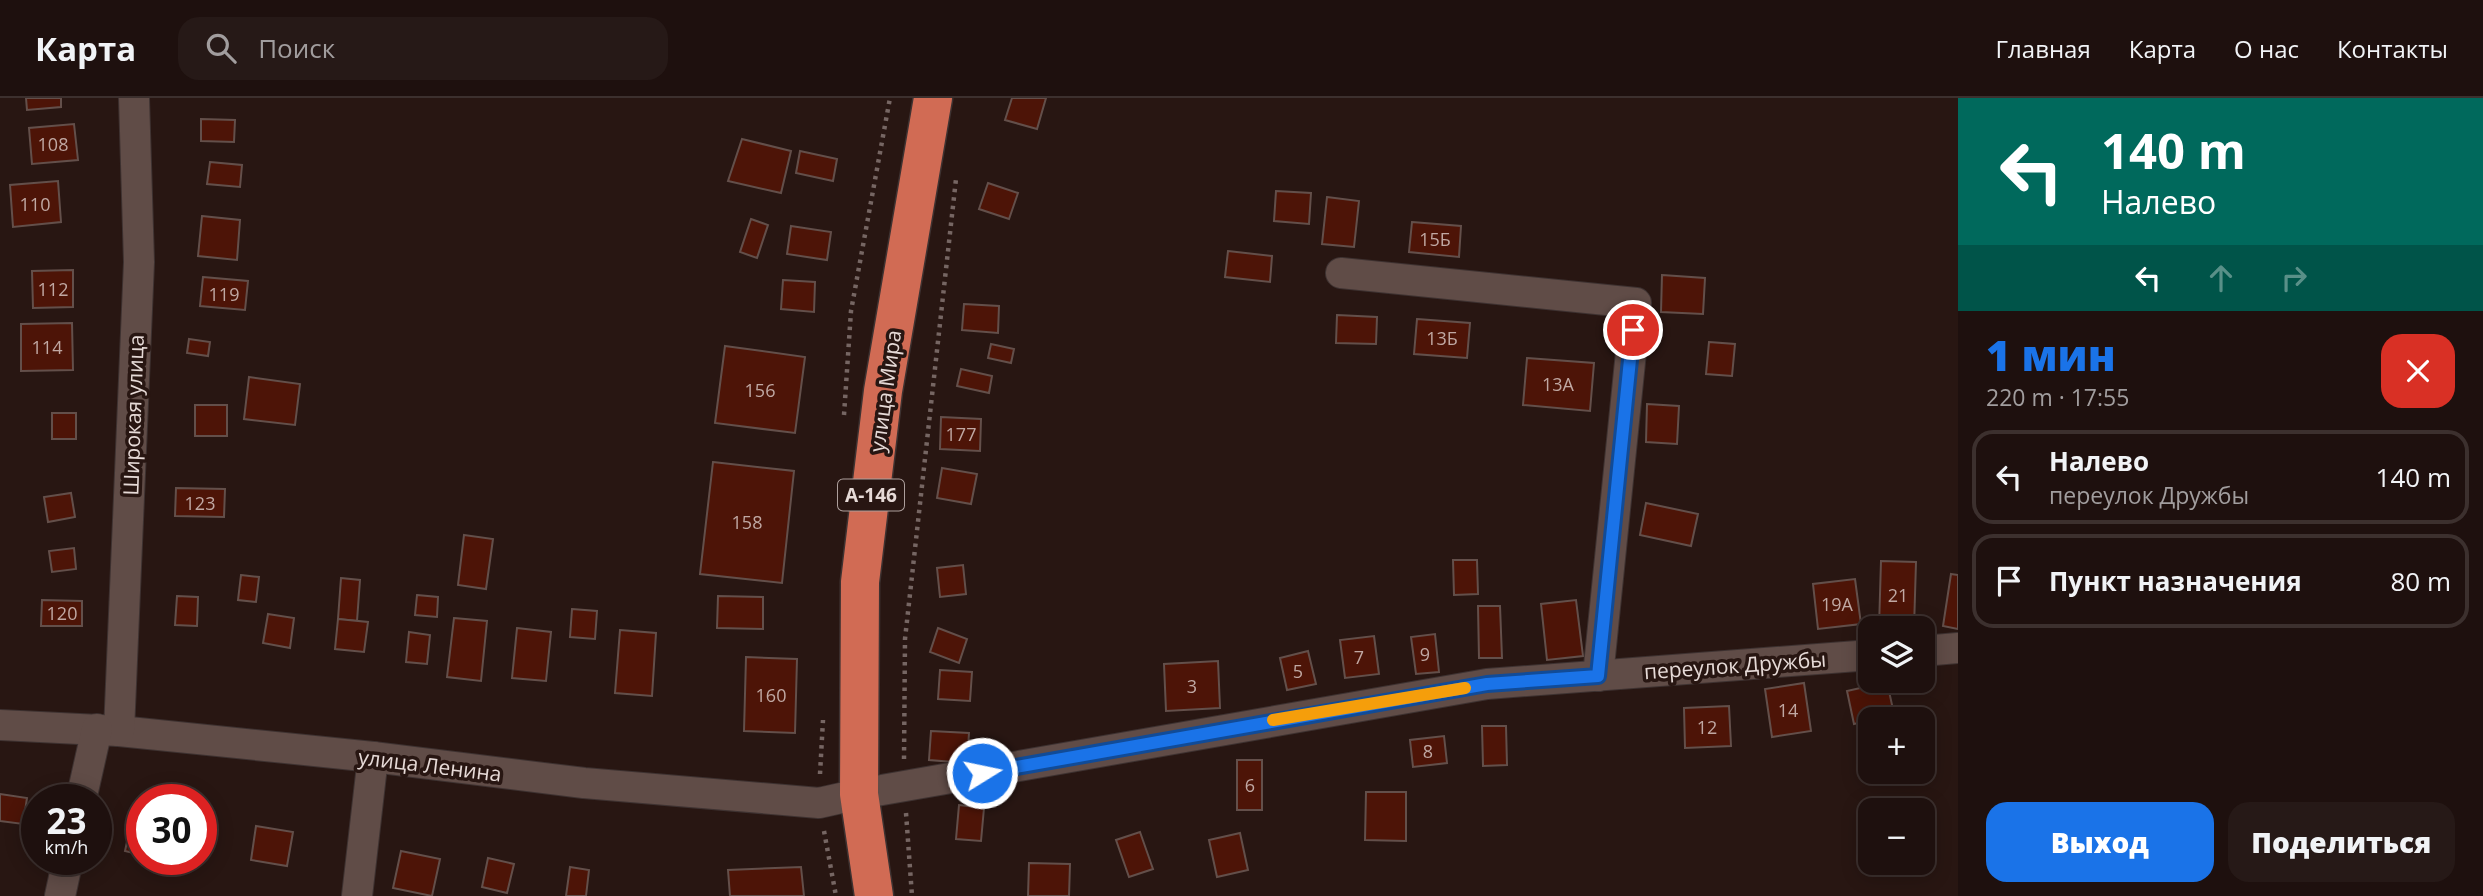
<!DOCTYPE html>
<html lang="ru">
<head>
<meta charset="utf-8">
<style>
	:root { --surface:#1e100e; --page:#261917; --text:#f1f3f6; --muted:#a19d9e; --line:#3c302e; --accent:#1a73e8 }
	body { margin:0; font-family:"Open Sans",sans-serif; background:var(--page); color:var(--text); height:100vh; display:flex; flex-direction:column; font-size:26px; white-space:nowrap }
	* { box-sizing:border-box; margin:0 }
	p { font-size:23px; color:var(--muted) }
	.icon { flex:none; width:38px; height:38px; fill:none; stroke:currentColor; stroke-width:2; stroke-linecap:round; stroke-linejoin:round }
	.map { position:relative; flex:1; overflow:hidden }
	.drawer { display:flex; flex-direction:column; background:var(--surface); width:525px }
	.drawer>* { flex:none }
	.hud { background:#00695c; color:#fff; overflow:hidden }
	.buttons { position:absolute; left:1858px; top:518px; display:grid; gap:14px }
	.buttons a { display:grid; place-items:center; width:77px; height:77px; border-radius:14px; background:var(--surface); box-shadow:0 4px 18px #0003,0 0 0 2px var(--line); font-size:35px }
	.speed { position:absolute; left:21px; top:686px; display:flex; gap:14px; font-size:35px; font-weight:700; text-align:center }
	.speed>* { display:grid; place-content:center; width:91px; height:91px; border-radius:50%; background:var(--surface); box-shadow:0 4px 18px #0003,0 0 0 2px var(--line); line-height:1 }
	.speed small { font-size:18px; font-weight:400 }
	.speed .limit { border:10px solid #d22; background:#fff; color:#111 }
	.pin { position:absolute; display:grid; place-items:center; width:60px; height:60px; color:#fff; margin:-30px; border:4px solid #fff; border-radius:50%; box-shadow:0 2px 7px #0007 }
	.me { position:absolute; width:77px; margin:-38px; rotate:80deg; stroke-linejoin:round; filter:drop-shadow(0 0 5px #0008) }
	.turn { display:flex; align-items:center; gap:24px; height:147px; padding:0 28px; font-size:32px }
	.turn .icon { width:91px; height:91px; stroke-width:2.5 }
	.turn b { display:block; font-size:49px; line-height:60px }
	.lanes { display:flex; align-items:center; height:66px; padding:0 28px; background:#0003; justify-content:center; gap:35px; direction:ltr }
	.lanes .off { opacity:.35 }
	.round { display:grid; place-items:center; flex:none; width:74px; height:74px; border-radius:21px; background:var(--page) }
	.overview { display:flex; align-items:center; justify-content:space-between; height:119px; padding:0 28px }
	h1 { font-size:42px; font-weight:800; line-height:52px; color:var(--accent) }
	.primary-button { display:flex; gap:14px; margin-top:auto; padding:14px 28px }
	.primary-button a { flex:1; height:80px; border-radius:21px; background:var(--accent); color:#fff; font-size:28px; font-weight:800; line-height:80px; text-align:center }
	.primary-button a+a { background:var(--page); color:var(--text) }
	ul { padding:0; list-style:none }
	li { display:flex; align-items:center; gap:21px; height:94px; margin:0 14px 10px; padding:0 14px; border:4px solid var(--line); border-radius:21px }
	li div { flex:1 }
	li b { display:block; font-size:26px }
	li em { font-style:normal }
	header { display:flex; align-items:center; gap:42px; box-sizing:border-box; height:98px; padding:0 35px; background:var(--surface); border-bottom:2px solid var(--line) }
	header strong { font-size:33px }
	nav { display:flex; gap:38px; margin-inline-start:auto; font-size:24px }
	.search { width:490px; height:63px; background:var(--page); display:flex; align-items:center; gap:18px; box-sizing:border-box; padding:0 24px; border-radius:21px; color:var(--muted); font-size:26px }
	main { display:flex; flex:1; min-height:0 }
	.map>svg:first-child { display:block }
</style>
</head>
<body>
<header>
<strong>Карта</strong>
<div class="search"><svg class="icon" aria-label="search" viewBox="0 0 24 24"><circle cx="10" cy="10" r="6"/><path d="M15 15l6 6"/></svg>Поиск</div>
<nav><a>Главная</a><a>Карта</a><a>О нас</a><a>Контакты</a></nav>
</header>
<main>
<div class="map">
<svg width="1958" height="798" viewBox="0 0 1958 798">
	<rect width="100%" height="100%" fill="#281612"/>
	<!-- building -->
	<g fill="#4d1407" stroke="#634f4a" stroke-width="2">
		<path d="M26,0H61V9L27,12Z"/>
		<path d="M1012,0H1046L1037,31L1005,22Z"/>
		<path d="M201,21L235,22L234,44L201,43Z"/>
		<path d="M74,26L78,62L32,66L29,30Z"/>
		<path d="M742,41L791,53L781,95L728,83Z"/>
		<path d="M800,53L837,61L833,83L796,75Z"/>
		<path d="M210,64L242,67L240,89L207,86Z"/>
		<path d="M58,83L61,124L13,129L10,87Z"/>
		<path d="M988,85L1018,95L1009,121L979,111Z"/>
		<path d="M1276,93L1311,95L1309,126L1274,123Z"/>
		<path d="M1327,99L1359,103L1354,149L1322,146Z"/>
		<path d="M202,118L240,122L237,162L198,158Z"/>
		<path d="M751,121L768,127L757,160L740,154Z"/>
		<path d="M1412,124L1461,128L1459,159L1409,154Z"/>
		<path d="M791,128L831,134L827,162L787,156Z"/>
		<path d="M1228,153L1272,158L1270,184L1225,179Z"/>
		<path d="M73,172V209L33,210L32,173Z"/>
		<path d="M1662,177L1705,180L1703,216L1661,214Z"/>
		<path d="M203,179L248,183L245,212L200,208Z"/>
		<path d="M783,182L815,184L814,214L781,211Z"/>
		<path d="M964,206L999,208L998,235L962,232Z"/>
		<path d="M1337,217L1377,219L1376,246L1336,245Z"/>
		<path d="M1417,221L1470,225L1467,260L1414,256Z"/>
		<path d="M72,225L73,272L21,273V226Z"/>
		<path d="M189,241L210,244L208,258L187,255Z"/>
		<path d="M1709,244L1735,246L1732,278L1706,276Z"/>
		<path d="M991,246L1014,251L1011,265L988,260Z"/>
		<path d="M725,248L805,259L795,335L715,325Z"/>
		<path d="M1527,260L1594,265L1590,313L1523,307Z"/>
		<path d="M961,271L992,278L989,295L957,288Z"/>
		<path d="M249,279L300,286L295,327L244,321Z"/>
		<path d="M1647,306L1679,308L1677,346L1646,344Z"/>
		<rect x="195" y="307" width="32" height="31"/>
		<rect x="52" y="315" width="24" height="26"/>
		<path d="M941,319L981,321L980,353L940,351Z"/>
		<path d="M713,364L794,373L782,485L700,476Z"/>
		<path d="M942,370L977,376L971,406L937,400Z"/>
		<path d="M176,390L225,391L224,419L175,418Z"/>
		<path d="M71,395L75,419L48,424L44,399Z"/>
		<path d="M1646,405L1698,416L1691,448L1640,437Z"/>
		<path d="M464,437L493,441L486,491L458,487Z"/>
		<path d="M74,450L76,471L52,474L49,453Z"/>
		<path d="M1453,462H1477L1478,496L1454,497Z"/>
		<path d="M1881,463L1916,464L1914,530H1879Z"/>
		<path d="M963,467L966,496L940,499L937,470Z"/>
		<path d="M1951,476L1958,477V531L1943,528Z"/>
		<path d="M241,477L259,479L256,504L238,502Z"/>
		<path d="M341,480L360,482L357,523L338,521Z"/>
		<path d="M1855,481L1861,526L1818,531L1813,486Z"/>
		<path d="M417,497L438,499L437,519L415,517Z"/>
		<path d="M177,498L198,499L197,528L175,527Z"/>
		<path d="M718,498L763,499V531L717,530Z"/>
		<path d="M42,502L82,503V528H41Z"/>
		<path d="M1576,502L1583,558L1547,562L1541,506Z"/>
		<path d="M1478,508H1500L1502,560H1479Z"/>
		<path d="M572,511L597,513L595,541L570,539Z"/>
		<path d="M268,516L294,520L290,550L263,545Z"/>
		<path d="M454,520L487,523L481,583L447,579Z"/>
		<path d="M338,521L368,524L364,554L335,551Z"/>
		<path d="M517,530L551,534L546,583L512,580Z"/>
		<path d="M938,530L967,541L959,565L930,554Z"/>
		<path d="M620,532L656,535L652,598L615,595Z"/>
		<path d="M409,534L430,537L427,566L406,564Z"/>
		<path d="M1435,536L1439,574L1416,576L1411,539Z"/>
		<path d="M1374,538L1379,576L1345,580L1340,542Z"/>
		<path d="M1308,553L1316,586L1287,592L1280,560Z"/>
		<path d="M746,559L797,561L795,635L744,633Z"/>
		<path d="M1218,563L1220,610L1166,613L1164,566Z"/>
		<path d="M940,572L972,574L970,603L938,601Z"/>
		<path d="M1887,584L1894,616L1854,626L1847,593Z"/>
		<path d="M1804,585L1811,633L1772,639L1765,591Z"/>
		<path d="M1729,608L1731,648L1685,650L1684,610Z"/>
		<path d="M1482,628H1506L1507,667L1483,668Z"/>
		<path d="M931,633L969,635L967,665L929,662Z"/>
		<path d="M1444,638L1447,665L1413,669L1410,642Z"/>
		<rect x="1237" y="662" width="25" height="50"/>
		<path d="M1366,694H1406V743L1365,742Z"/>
		<path d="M0,696L27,700L23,726L0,723Z"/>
		<path d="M959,707L984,710L981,743L956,741Z"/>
		<path d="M133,716L142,718V757L125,753Z"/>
		<path d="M256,728L293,734L287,768L251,762Z"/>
		<path d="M1140,734L1153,771L1129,779L1116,742Z"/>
		<path d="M1240,735L1248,772L1217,779L1209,742Z"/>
		<path d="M401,753L440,761L432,798L393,790Z"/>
		<path d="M488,760L514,766L507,795L482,789Z"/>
		<path d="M1029,765L1070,766L1069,798H1028Z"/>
		<path d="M570,769L589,772L586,798H566Z"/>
		<path d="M801,769L804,798H730L728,772Z"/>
	</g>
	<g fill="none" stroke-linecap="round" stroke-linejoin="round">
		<defs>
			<g id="minor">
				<path d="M1341,175L1636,205L1598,578"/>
				<path d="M1923,553L1958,550"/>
				<path d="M0,627L119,633L373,659L584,685L819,705L859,696L1487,586L1871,557"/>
				<path d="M119,633L139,164L134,0"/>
				<path d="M81,702L97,631"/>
				<path d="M60,798L68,761"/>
				<path d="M357,798L373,659"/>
			</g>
			<path id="highway" d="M874,798L859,696L860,484L883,293L933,0"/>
		</defs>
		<!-- minor casing -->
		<use href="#minor" stroke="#3e3231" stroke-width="32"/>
		<!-- highway casing -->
		<use href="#highway" stroke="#3e3231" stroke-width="41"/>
		<!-- path -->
		<g stroke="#766663" stroke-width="4.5" stroke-dasharray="3.5 5" stroke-linecap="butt">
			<path d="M844,317L851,213L890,0"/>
			<path d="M904,661L905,541L956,81"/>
			<path d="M820,676L823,622"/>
			<path d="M906,715L912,798"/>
			<path d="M824,733L836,798"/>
		</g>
		<!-- minor -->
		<use href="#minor" stroke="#604c47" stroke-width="30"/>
		<!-- highway -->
		<use href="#highway" stroke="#d16b54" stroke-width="38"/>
	</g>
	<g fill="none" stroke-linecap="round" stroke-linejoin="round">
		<defs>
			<path id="route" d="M982,675L1487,586L1598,578L1633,232"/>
		</defs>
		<!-- route casing -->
		<use href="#route" stroke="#114b97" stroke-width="18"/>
		<!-- route -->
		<use href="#route" stroke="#1a73e8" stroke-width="12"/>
		<!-- slow -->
		<path stroke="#f59e0b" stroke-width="12" d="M1273,622L1465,590"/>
	</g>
	<g text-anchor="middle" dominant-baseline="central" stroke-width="7" stroke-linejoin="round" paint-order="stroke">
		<!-- number labels -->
		<g font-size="18" fill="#c0a8a3">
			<text x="53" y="46">108</text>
			<text x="35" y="106">110</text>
			<text x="1435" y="141">15Б</text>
			<text x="53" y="191">112</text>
			<text x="224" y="196">119</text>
			<text x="1442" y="240">13Б</text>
			<text x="47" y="249">114</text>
			<text x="1558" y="286">13А</text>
			<text x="760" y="292">156</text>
			<text x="961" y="336">177</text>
			<text x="200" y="405">123</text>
			<text x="747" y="424">158</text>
			<text x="1898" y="497">21</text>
			<text x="1837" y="506">19А</text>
			<text x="62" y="515">120</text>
			<text x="1425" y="556">9</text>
			<text x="1359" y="559">7</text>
			<text x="1298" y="573">5</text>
			<text x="1192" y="588">3</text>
			<text x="771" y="597">160</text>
			<text x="1788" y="612">14</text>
			<text x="1707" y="629">12</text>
			<text x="1428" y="653">8</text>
			<text x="1250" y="687">6</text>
		</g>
		<!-- shield labels -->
		<rect fill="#281612" stroke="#ad9f9c" stroke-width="2" x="838" y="381.5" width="66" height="31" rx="5"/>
		<g font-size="19" font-weight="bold" fill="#e6dad7">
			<text x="871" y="397">А-146</text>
		</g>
		<!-- street labels -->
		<g font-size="21" fill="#e6dad7" stroke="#281612">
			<text transform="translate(885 293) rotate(-82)">улица Мира</text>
			<text transform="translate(133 317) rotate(-88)">Широкая улица</text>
			<text transform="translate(1735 567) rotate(-4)">переулок Дружбы</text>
			<text transform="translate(430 667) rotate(7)">улица Ленина</text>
		</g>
	</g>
</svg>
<div class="buttons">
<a><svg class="icon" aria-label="layers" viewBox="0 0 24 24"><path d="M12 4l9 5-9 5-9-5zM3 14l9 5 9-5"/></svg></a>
<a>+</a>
<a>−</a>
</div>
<div class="speed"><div>23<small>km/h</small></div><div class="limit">30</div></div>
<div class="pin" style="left:1633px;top:232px;background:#d93025"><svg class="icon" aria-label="arrive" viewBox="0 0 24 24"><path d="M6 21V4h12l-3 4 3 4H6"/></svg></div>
<svg class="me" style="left:982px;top:675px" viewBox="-20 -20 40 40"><circle r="17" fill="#1a73e8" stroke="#fff" stroke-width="3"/><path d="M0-11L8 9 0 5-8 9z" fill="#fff"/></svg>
</div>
<section class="drawer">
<div class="hud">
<div class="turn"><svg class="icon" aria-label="left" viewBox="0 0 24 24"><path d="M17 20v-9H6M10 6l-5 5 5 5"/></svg><div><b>140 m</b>Налево</div></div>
<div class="lanes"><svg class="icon" aria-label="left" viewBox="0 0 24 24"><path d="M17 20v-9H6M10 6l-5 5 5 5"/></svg><svg class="icon off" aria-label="ahead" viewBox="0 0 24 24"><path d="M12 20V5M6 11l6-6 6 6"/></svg><svg class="icon off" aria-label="right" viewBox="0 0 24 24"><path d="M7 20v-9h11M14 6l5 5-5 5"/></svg></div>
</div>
<div class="overview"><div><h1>1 мин</h1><p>220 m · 17:55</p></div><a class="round" style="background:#d93025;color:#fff"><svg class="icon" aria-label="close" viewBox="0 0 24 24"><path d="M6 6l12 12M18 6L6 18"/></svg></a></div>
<ul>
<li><svg class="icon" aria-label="left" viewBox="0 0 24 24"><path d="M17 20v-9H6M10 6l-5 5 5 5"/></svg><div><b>Налево</b><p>переулок Дружбы</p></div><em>140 m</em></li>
<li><svg class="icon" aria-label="arrive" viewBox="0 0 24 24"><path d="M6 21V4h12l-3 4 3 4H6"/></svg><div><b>Пункт назначения</b></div><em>80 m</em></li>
</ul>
<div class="primary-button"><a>Выход</a><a>Поделиться</a></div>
</section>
</main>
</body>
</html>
